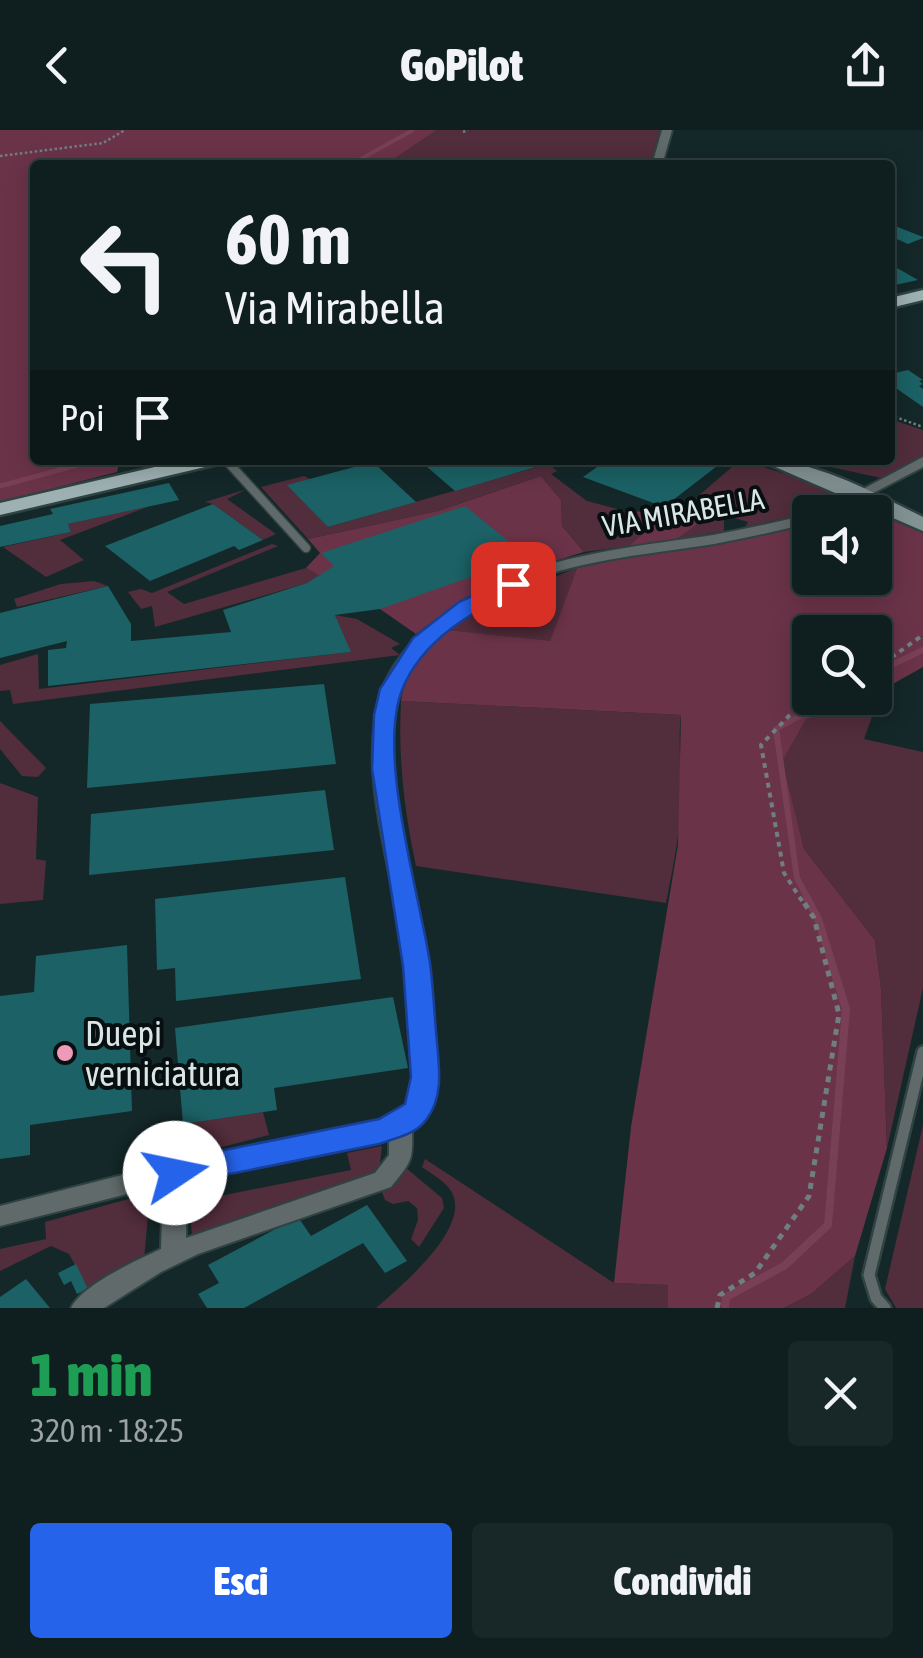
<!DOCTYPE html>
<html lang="it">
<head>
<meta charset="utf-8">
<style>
	:root { --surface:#0f1e1f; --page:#182728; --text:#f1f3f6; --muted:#9ba2a4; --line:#2f3c3d; --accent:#2563eb }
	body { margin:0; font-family:"Asap Condensed",sans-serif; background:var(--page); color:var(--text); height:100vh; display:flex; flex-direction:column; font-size:38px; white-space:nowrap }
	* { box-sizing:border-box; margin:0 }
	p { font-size:32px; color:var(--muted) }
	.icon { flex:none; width:55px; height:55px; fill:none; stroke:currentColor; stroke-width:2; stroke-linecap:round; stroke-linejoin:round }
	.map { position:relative; height:1178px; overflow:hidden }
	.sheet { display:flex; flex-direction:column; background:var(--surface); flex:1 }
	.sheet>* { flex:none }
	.banner { position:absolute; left:30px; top:30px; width:865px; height:305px; border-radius:10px; box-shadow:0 5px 25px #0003,0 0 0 2px var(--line); background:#0f1e1f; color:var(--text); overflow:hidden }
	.buttons { position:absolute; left:792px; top:365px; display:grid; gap:20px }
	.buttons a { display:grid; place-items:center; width:100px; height:100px; border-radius:10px; background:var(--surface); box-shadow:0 5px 25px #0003,0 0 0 2px var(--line); font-size:50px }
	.pin { position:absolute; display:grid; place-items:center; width:85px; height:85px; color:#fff; margin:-42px; border-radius:20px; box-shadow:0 5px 15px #0006 }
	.me { position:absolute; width:110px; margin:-55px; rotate:79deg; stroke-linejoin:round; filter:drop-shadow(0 0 8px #0008) }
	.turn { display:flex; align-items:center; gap:35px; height:210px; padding:0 30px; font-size:45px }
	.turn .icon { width:130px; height:130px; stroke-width:2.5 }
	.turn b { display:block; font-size:70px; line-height:85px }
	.then { display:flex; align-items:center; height:95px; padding:0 30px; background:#0003; gap:20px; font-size:38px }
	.round { display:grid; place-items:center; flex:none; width:105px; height:105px; border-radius:10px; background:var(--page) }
	.head { display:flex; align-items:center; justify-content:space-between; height:170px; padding:0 30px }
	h1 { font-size:60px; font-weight:800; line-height:75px; color:#1e9e55 }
	.primary-button { display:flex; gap:20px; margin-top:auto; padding:20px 30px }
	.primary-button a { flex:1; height:115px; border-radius:10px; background:var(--accent); color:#fff; font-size:40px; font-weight:800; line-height:115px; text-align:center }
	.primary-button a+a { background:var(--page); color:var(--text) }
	header { display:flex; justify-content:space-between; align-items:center; height:130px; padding:0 30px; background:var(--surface); font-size:45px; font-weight:800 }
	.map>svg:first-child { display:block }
</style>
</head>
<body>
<header><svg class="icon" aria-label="back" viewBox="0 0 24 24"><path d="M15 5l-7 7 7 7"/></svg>GoPilot<svg class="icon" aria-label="share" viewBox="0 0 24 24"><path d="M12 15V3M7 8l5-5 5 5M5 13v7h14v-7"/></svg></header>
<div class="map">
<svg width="923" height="1178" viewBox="0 0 923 1178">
	<rect width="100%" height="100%" fill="#142829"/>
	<!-- green -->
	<g fill="#522d3b">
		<path d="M437,0H662L651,35H385Z"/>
		<path d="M890,289L923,300V327L881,348L799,330C831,330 861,330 890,330L894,317L890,315Z"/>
		<path d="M531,330H544L557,341L551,344L587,371L625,381V388L659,390L629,416L584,422L562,396L561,370L541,346L438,381L308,409L261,357L304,346L310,349L328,397L537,337Z"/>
		<path d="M740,330L825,356L831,365L829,374L812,382L745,397L748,392L724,385V401L677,409L708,385L689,374Z"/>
		<path d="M247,359L227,369L276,404L263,410L213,374L205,372Z"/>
		<path d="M150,376L60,410L84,430L46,447L3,417L71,402L68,394Z"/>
		<path d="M272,414L278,416L167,462L184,474L306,438L325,448L155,497L152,476L141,479L128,462L141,459L152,463Z"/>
		<path d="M577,438L550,512L448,500L497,469Z"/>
		<path d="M94,451L108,456L17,477L14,469L61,454Z"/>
		<path d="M335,485L357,489L400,514L391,518L400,525L13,574L10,560L0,561V535L38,524L39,559L350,522Z"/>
		<path d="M882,559L864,609L923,622V858L887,1018L881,858L875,810L804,719L781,631L805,589L875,568Z"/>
		<path d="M401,571L681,585C678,612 681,637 681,664C681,701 673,737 666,773L416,736C404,679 398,629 401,571Z"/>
		<path d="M0,591L46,638L38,647L22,646L0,619Z"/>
		<path d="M0,653L38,667L36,729L46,731L43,770L0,774Z"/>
		<path d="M263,982L269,1005L179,1028L175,995Z"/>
		<path d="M923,995V1178H896L885,1159Z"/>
		<path d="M382,1016L379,1042L367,1051L192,1106L187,1054L202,1051L205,1069L351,1040L347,1023Z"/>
		<path d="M425,1029L614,1153L668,1155V1178H376C401,1156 479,1092 448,1057C441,1049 430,1043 422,1037Z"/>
		<path d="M406,1038L442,1068L444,1078L419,1117L411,1109L418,1090L417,1078L408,1071L393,1074L385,1070L382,1062Z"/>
		<path d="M150,1063L144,1130L88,1159L69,1124L51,1116L0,1141V1119L46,1109L45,1092Z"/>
		<path d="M855,1126L845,1178H784L811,1164Z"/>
	</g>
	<!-- forest -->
	<g fill="#6b3348">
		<path d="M0,0H437L385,35H35V330H120L117,342L0,372Z"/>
		<path d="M541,346L561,370L562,396L584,422C520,441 468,462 416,504L380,479L306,438L320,423L308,409L438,381Z"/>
		<path d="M689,374L709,385L677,409L629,416L658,390L625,389V381L671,383Z"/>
		<path d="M875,378L923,403V537L875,564V502H810V568H871L806,589L782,631L804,719L875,810L881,858L887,1018L855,1126L811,1164L784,1178H668V1155L614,1153L631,997L678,715L681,585L401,571C405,541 426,520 448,500L550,511L577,438L763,399L810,396V448H875V382H849Z"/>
	</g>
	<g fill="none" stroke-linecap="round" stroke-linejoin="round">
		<!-- stream-far3 -->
		<path stroke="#793f54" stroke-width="4" d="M350,35L413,0"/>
		<!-- stream-far2 -->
		<path stroke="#793f54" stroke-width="5" d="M0,356L96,330"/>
		<!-- stream-far1 -->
		<g stroke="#793f54" stroke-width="6">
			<path d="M875,543L923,520"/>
			<path d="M809,771L797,748L776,599L832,568"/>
		</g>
		<!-- stream -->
		<path stroke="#793f54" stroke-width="8" d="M725,1178L726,1167L784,1136L828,1095L846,879L818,789L807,768"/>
	</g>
	<!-- building -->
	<g fill="#1b6165">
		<path d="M890,94L923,107V108L908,114L890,106Z"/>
		<path d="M890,134L918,150L890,156Z"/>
		<path d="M908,240L923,250L919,251L923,254L919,256L923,259V277L890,254V244Z"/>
		<path d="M419,330H531L539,336L455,361Z"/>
		<path d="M607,330H713L721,333L664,377L583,347Z"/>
		<path d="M373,332L416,372L328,397L287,355Z"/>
		<path d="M169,353L179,370L68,394L71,402L0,417V396L53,384L50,379Z"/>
		<path d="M213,374L263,410L239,420L234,416L150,451L105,416Z"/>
		<path d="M465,376L528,427L380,479L335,485L351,522L48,556V520L66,518L67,511L0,528V483L108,456L131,494V511L231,502L223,480L307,453L334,436L321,423Z"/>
		<path d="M324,554L336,634L87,658L90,574Z"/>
		<path d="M325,660L334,720L89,745L91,684Z"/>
		<path d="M345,747L361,849L176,871L175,838L157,840L155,769Z"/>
		<path d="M127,815L132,981L30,995V1025L0,1029V866L34,862L36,826Z"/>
		<path d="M393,867L408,938L274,958L277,980L183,994L175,898Z"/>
		<path d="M367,1075L407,1131L385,1143L363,1113L244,1178H207L198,1164L219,1153L208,1135L298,1087L311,1106Z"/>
		<path d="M76,1134L88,1159L77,1164L71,1151L64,1155L58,1143Z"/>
		<path d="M26,1149L50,1178H0V1167Z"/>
	</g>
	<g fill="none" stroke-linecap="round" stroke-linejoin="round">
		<defs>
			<path id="lane-far1" d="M226,330L306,418"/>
			<path id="lane" d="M885,1178L876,1168L869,1145L923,922"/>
			<g id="street">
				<path d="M662,0H672L662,35H652Z"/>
				<path d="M923,327V337L837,382H820Z"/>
				<path d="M810,384V393C778,401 746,408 714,414C638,426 554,431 487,471C453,491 417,518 401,555C372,624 410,737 423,809C428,839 429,869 432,900C434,922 440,946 433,968C430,980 422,990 412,998C413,1031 412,1031 391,1057L198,1124L161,1142L104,1178H71C82,1155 137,1130 161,1119L163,1055L0,1096V1076L154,1037L378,993C389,988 403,983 409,972C421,952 412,919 410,897C408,866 407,836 402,806C389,731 356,632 383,558C398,517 441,483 478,463C550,424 634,417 713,405C746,399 778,392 810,384ZM389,1008V1025L375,1043L186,1108L187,1050Z"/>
			</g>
			<path id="secondary" d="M759,330C817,330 871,362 923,387V401Z"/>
			<g id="primary">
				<path d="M923,160V170L890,178V168Z"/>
				<path d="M185,330H221L218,334L0,385V373Z"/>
			</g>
		</defs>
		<!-- lane-far1 casing -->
		<use href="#lane-far1" stroke="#304343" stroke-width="11"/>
		<!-- lane casing -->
		<use href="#lane" stroke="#304343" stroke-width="16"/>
		<!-- street casing -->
		<use href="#street" stroke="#304343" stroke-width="4"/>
		<!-- secondary casing -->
		<use href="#secondary" stroke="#304343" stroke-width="5"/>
		<!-- primary casing -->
		<use href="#primary" stroke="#304343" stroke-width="5"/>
		<!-- path-far2 -->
		<g stroke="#6f7f80" stroke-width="2.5" stroke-dasharray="2.5 2.5" stroke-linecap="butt">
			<path d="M463,2L468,0"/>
			<path d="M0,26L103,13L125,0"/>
			<path d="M890,285L923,297"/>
		</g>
		<!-- path-far1 -->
		<g stroke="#6f7f80" stroke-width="4" stroke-dasharray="5 5" stroke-linecap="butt">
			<path d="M875,539L923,505"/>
			<path d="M802,771L784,743L761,615L810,564"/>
		</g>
		<!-- path -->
		<path stroke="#6f7f80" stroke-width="5" stroke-dasharray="6 6" stroke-linecap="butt" d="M717,1178L720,1165L755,1143L809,1066L839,884L814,788L801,768"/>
		<!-- lane-far1 -->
		<use href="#lane-far1" stroke="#616a6b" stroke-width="8"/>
		<!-- lane -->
		<use href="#lane" stroke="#616a6b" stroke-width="11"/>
		<!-- street -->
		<use href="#street" fill="#616a6b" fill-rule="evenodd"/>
		<!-- secondary -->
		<use href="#secondary" fill="#839293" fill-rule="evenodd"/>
		<!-- primary -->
		<use href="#primary" fill="#9eb1b2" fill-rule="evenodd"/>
	</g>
	<!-- route -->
	<path fill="#2563eb" stroke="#184099" stroke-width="2.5" d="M513,447L523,454L520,458C474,481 422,509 402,560C377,625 419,762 430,833C433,855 434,878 436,901C438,931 446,964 426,990C415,1005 395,1008 379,1014L175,1055L164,1052L160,1043L164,1034L175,1030L379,989L405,974L411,947L403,836L372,639L374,585L380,559L413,508L459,472Z"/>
	<!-- markers -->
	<circle fill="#ef9ab8" stroke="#070f10" stroke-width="4" cx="65" cy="923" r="10"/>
	<g text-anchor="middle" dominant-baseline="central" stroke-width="8" stroke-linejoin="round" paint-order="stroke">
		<!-- street labels -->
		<g font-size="30" fill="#dae6e6" stroke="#070f10">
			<text transform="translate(683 382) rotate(-10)">VIA MIRABELLA</text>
		</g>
		<!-- near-poi labels -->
		<g font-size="35" fill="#dae6e6" stroke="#070f10" text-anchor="start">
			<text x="85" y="903">Duepi<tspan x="85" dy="40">verniciatura</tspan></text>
		</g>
	</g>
</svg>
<div class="buttons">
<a><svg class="icon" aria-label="sound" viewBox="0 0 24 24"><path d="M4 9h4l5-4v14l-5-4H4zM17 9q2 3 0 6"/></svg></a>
<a><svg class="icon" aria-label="search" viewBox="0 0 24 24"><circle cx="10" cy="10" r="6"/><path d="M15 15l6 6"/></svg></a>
</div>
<div class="pin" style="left:513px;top:454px;background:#d93025"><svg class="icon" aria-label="arrive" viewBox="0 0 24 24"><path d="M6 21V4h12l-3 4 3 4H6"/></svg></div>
<svg class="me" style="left:175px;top:1043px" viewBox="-20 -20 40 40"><circle r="19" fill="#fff"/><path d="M0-13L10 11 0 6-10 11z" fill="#2563eb"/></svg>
<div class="banner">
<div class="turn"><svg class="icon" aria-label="left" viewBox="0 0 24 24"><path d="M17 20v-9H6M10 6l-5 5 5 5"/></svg><div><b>60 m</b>Via Mirabella</div></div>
<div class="then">Poi<svg class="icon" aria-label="arrive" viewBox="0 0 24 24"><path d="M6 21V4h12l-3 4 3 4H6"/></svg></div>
</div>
</div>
<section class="sheet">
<div class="head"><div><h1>1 min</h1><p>320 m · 18:25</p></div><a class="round"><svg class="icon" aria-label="close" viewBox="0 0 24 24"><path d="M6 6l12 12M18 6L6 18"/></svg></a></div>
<div class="primary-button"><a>Esci</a><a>Condividi</a></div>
</section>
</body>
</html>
